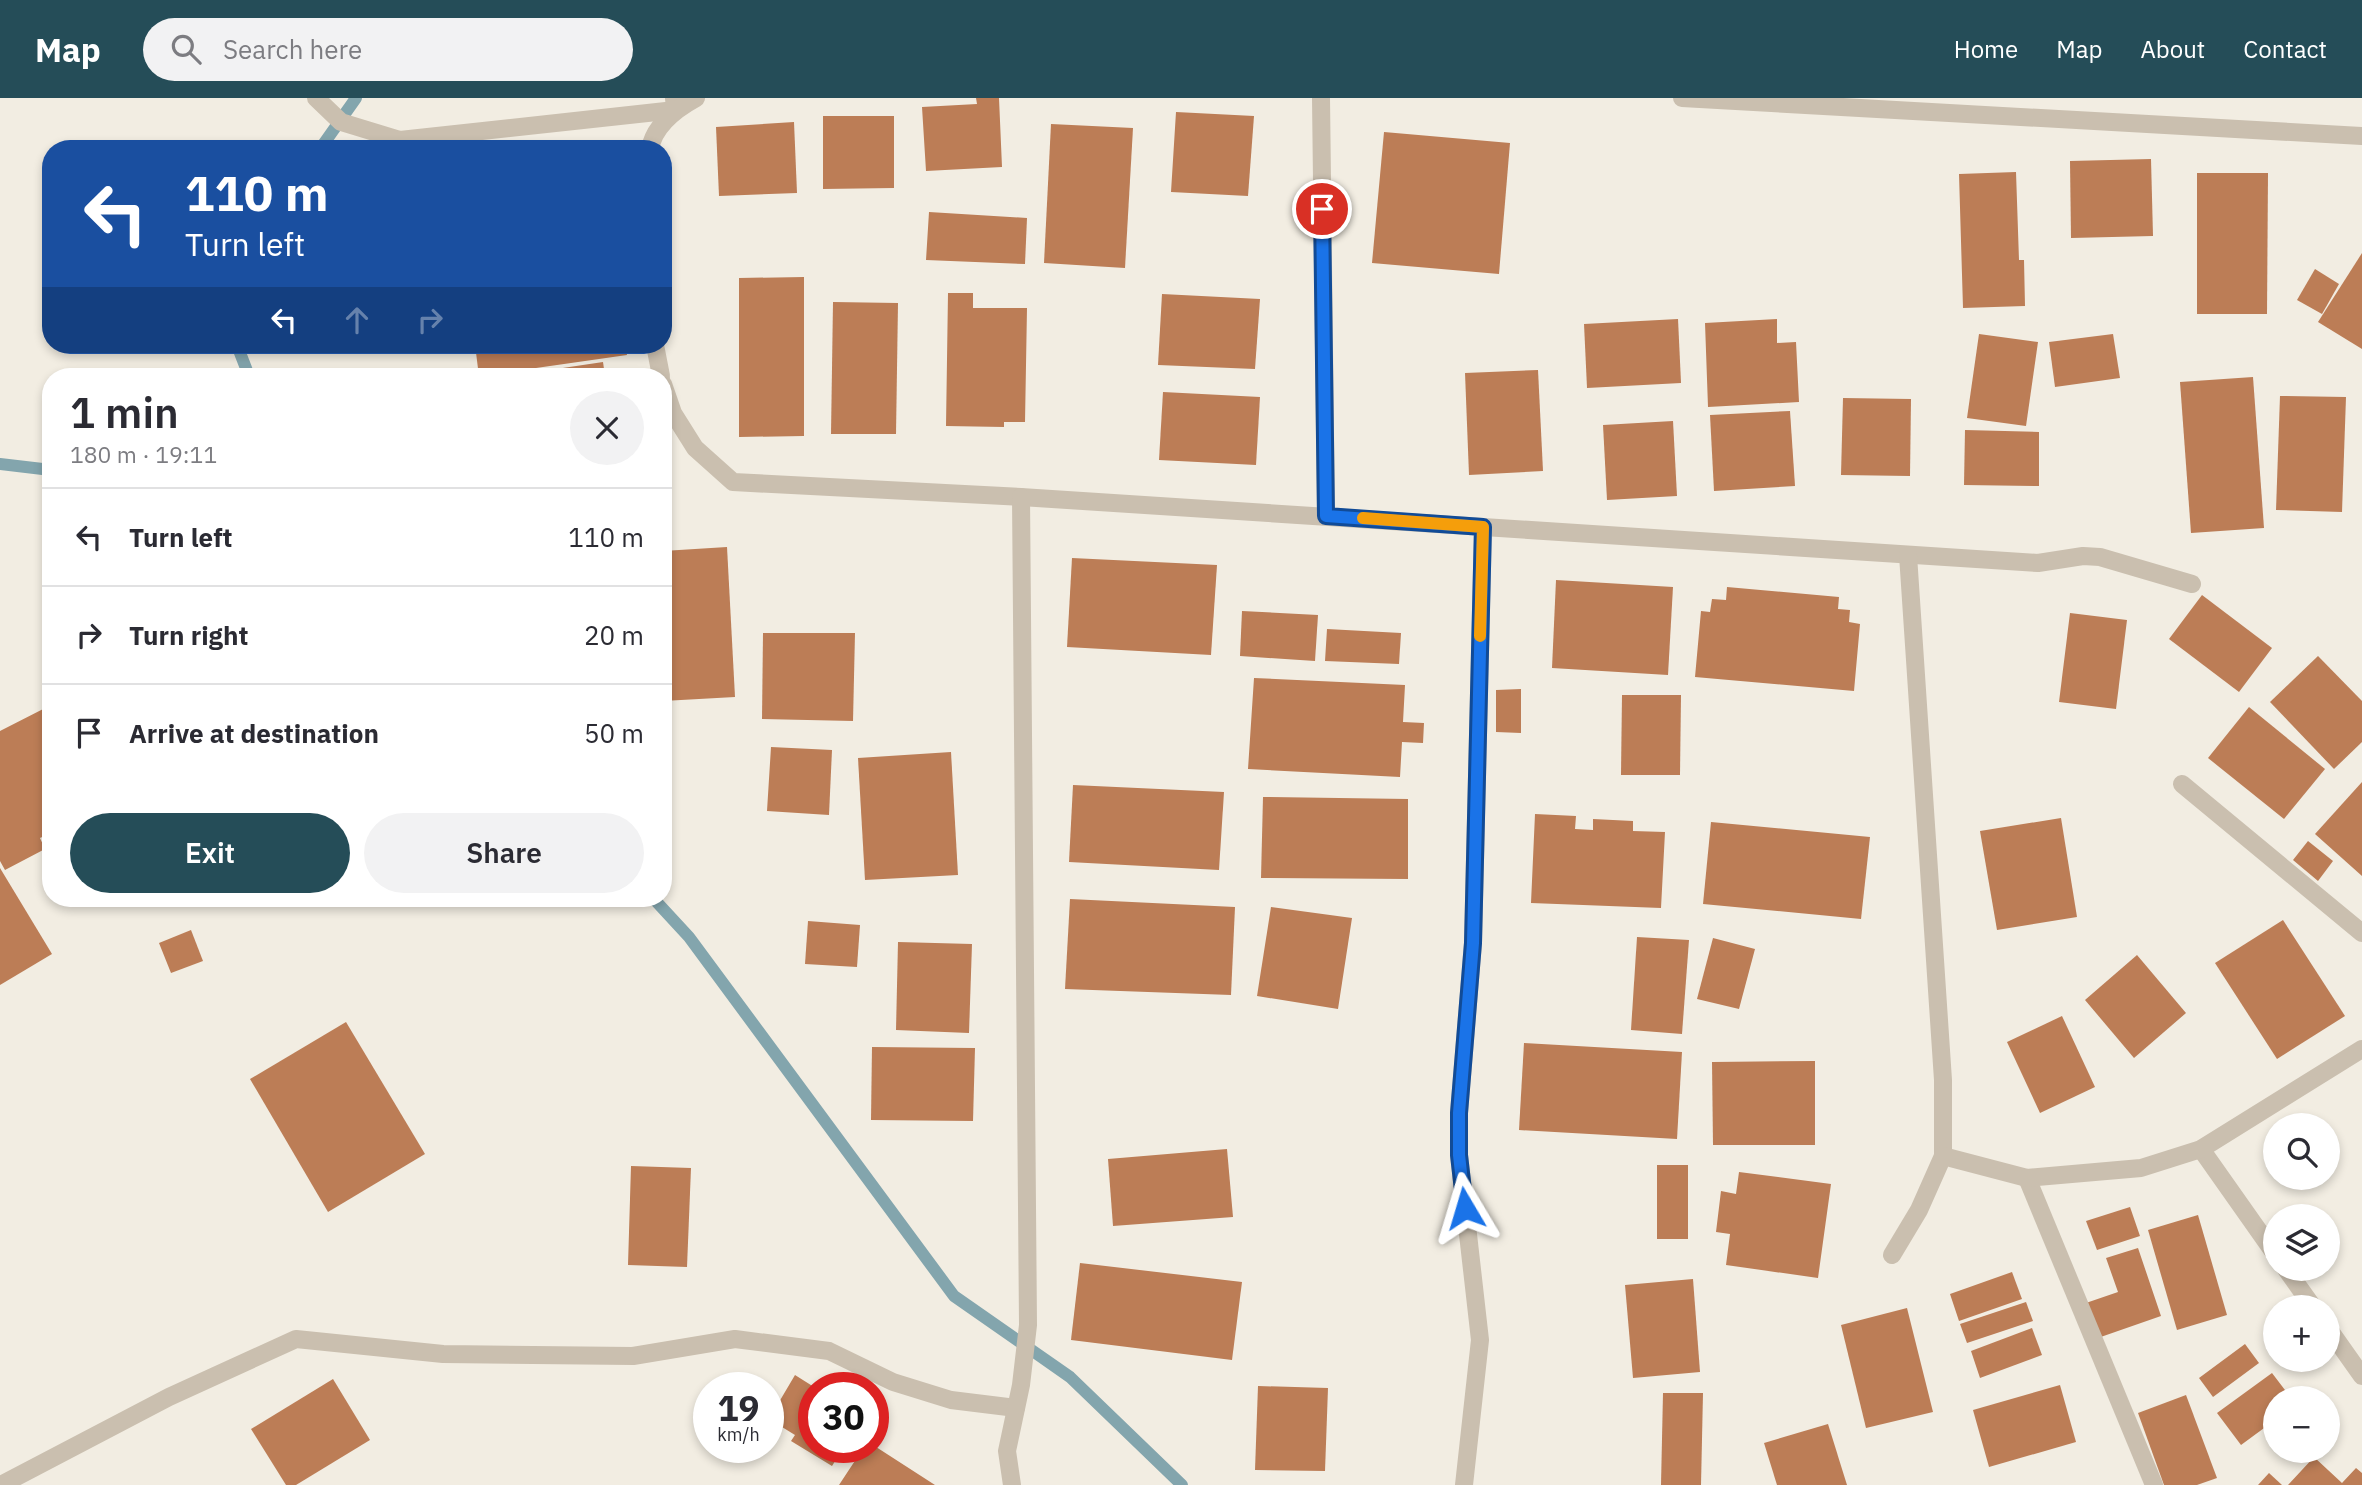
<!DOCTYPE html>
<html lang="en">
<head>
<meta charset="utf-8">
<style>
	:root { --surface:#fff; --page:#f2f2f3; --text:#2b2b33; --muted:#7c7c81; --line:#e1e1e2; --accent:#254d58 }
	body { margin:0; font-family:"IBM Plex Sans",sans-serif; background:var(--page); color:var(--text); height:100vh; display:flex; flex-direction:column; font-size:26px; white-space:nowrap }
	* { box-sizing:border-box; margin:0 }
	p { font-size:23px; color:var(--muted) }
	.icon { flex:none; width:38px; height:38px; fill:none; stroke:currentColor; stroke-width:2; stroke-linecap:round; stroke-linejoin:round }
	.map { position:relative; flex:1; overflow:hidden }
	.details { position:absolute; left:42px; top:270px; width:630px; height:539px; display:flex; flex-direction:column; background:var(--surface); border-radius:28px; box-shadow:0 4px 10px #0003 }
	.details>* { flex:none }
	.guide { position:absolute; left:42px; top:42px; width:630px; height:214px; border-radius:28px; box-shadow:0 4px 10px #0003; background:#1a4fa0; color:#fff; overflow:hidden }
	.buttons { position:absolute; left:2263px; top:1015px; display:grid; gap:14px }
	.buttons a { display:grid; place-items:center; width:77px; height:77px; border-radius:50%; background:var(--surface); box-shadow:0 4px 10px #0003; font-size:35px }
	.speed { position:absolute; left:693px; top:1274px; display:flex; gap:14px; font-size:35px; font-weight:700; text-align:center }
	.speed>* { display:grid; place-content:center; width:91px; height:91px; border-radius:50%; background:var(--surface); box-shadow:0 4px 10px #0003; line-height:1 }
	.speed small { font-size:18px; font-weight:400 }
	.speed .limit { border:10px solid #d22; background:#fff; color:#111 }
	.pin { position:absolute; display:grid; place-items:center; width:60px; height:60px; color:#fff; margin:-30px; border:4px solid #fff; border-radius:50%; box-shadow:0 2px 7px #0007 }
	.me { position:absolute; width:77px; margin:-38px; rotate:353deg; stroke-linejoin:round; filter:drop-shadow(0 0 5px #0008) }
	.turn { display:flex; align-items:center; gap:24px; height:147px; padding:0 28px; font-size:32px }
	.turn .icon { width:91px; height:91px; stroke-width:2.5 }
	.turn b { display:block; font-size:49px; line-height:60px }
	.lanes { display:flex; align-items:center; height:66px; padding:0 28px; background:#0003; justify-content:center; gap:35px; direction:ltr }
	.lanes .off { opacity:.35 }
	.round { display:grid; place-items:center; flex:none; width:74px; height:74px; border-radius:37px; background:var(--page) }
	.headline { display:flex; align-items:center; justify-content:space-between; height:119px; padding:0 28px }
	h1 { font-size:42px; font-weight:600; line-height:52px }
	.cta { display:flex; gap:14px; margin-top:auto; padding:14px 28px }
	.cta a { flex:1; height:80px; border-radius:42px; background:var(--accent); color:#fff; font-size:28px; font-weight:600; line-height:80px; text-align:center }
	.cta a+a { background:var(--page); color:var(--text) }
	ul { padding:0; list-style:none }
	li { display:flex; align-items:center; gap:21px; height:98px; padding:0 28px; border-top:2px solid var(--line) }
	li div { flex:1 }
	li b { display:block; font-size:26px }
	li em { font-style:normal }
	header { display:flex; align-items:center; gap:42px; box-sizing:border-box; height:98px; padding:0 35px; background:var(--accent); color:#fff }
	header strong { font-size:33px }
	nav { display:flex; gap:38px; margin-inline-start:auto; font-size:24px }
	.search { width:490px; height:63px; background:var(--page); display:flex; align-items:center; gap:18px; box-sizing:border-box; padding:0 24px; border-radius:38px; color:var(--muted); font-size:26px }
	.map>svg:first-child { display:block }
</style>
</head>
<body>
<header>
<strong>Map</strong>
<div class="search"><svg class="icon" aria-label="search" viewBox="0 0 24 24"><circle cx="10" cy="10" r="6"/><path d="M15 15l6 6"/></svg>Search here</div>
<nav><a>Home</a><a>Map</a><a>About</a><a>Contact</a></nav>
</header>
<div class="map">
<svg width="2362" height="1387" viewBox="0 0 2362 1387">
	<rect width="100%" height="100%" fill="#f2ede2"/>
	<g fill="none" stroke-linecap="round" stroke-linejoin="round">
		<!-- stream -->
		<g stroke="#83a5ad" stroke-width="12">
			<path d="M320,51L356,0"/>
			<path d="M237,247L249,278"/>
			<path d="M0,366L51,372"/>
			<path d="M653,800L689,839L954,1198L1070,1279L1182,1387"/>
		</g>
	</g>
	<!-- building -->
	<g fill="#bc7d56">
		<path d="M976,0H999L1002,69L926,73L922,9L977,6Z"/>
		<path d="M1176,14L1254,18L1248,98L1171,94Z"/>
		<path d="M823,18H894V90L823,91Z"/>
		<path d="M794,24L797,95L719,98L716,29Z"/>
		<path d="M1051,26L1133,30L1125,170L1044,165Z"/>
		<path d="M1384,34L1510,45L1499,176L1372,165Z"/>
		<path d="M2151,61L2153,138L2071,140L2070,63Z"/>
		<path d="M2016,74L2019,162H2024L2025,208L1963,210L1959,76Z"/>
		<path d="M2197,75H2268L2267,216H2197Z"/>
		<path d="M929,114L1027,120L1025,166L926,162Z"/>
		<path d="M2362,155V251L2318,224Z"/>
		<path d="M2315,171L2339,186L2322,216L2297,202Z"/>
		<path d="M804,179V338L739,339V180Z"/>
		<path d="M948,195H973V210H1027L1025,324H1004V329L946,328Z"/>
		<path d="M1162,196L1260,201L1255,271L1158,267Z"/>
		<path d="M833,204L898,205L896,336H831Z"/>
		<path d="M1678,221L1681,285L1587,290L1584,226Z"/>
		<path d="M1777,221V245L1796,244L1799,304L1708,309L1705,225Z"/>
		<path d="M1979,236L2038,244L2026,328L1967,320Z"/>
		<path d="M2113,236L2120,280L2055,289L2049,244Z"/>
		<path d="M475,247H625L627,257L479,278Z"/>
		<path d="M603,264L605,278H557L556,271Z"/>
		<path d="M1538,272L1543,373L1469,377L1465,275Z"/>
		<path d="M2253,279L2264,430L2191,435L2180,284Z"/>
		<path d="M1163,294L1260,299L1256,367L1159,362Z"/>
		<path d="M2280,298L2346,299L2342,414L2276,412Z"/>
		<path d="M1843,300L1911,301L1910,378L1841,377Z"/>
		<path d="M1790,313L1795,388L1714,393L1710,317Z"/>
		<path d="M1673,323L1677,398L1607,402L1603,327Z"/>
		<path d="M1965,332L2039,334V388L1964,387Z"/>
		<path d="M727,449L735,599L663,603V453Z"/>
		<path d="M1072,460L1217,467L1211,557L1067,549Z"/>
		<path d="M1556,482L1673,489L1668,577L1552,570Z"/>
		<path d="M1727,489L1839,499L1838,511L1850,512L1849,524L1860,526L1854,593L1695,579L1701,513L1710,514L1712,501L1726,502Z"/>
		<path d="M2202,497L2272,550L2239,594L2169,541Z"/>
		<path d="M1242,513L1318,517L1315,563L1240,558Z"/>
		<path d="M2070,515L2127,522L2116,611L2059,604Z"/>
		<path d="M1327,531L1401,535L1399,566L1325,563Z"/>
		<path d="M763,535H855L853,623L762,621Z"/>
		<path d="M2318,558L2362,603V644L2334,671L2270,604Z"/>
		<path d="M1254,580L1405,587L1403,624L1424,625L1423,645L1402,644L1400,679L1248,671Z"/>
		<path d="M1521,591V635L1496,634V592Z"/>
		<path d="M1622,597H1681L1680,677H1621Z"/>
		<path d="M51,607V735L40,740L45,751L5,772L0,763V633Z"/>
		<path d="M2249,609L2325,671L2284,721L2208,660Z"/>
		<path d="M771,649L832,652L829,717L767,713Z"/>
		<path d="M951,654L958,777L865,782L858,660Z"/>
		<path d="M2362,684V778L2315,736Z"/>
		<path d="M1073,687L1224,694L1219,772L1069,764Z"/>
		<path d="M1263,699L1408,701V781L1261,780Z"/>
		<path d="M1535,716L1576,718L1575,731L1593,732V721L1633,723V733L1665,734L1661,810L1531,805Z"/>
		<path d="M2061,720L2077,819L1997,832L1980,733Z"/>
		<path d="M1711,724L1870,739L1861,821L1703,806Z"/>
		<path d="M2308,743L2333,763L2318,783L2293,762Z"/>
		<path d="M0,770L52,856L0,887Z"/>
		<path d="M1070,801L1235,809L1231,897L1065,891Z"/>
		<path d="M1271,809L1352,820L1338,911L1257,898Z"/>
		<path d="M2283,822L2345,918L2277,961L2215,865Z"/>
		<path d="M808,823L860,827L857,869L805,866Z"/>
		<path d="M191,832L203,863L171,875L159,845Z"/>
		<path d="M1637,839L1689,842L1682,936L1631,932Z"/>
		<path d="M1713,840L1755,851L1739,911L1697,901Z"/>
		<path d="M898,844L972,846L969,935L896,932Z"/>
		<path d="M2137,857L2186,915L2134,960L2085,902Z"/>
		<path d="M2062,918L2095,989L2040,1015L2007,944Z"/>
		<path d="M346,924L425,1056L328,1114L250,981Z"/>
		<path d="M1524,945L1682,954L1677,1041L1519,1032Z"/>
		<path d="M872,949L975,950L973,1023L871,1022Z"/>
		<path d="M1815,963V1047H1713L1712,964Z"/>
		<path d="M1227,1051L1233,1119L1113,1128L1108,1061Z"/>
		<rect x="1657" y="1067" width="31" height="74"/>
		<path d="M631,1068L691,1070L687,1169L628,1167Z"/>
		<path d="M1739,1074L1831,1086L1818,1180L1726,1167L1730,1136L1716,1134L1721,1093L1736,1096Z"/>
		<path d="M2130,1109L2140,1138L2097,1152L2086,1123Z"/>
		<path d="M2198,1117L2227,1217L2177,1232L2148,1132Z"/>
		<path d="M2138,1150L2161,1218L2095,1241L2083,1206L2118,1194L2106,1160Z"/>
		<path d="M1080,1165L1242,1184L1232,1262L1071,1242Z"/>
		<path d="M2012,1174L2022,1201L1959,1223L1950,1196Z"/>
		<path d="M1693,1181L1700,1274L1633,1280L1625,1187Z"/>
		<path d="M2026,1204L2033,1223L1967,1245L1960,1226Z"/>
		<path d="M1907,1210L1933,1314L1866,1330L1841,1227Z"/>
		<path d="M2032,1230L2042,1257L1980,1280L1971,1253Z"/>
		<path d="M2245,1246L2259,1265L2213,1299L2199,1280Z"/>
		<path d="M2272,1275L2291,1300H2275V1322L2241,1347L2217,1315Z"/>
		<path d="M795,1277L814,1289V1349H844L832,1368L791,1343L795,1337L769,1321Z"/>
		<path d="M333,1281L370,1342L296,1387H286L251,1331Z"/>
		<path d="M2060,1287L2076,1344L1989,1369L1973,1312Z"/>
		<path d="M1258,1288L1328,1290L1325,1373L1255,1372Z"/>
		<path d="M1663,1295H1703L1701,1387H1661Z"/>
		<path d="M2186,1297L2217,1380L2197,1387H2164L2138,1315Z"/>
		<path d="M1828,1326L1847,1387H1777L1764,1345Z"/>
		<path d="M873,1347L935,1387H839L864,1349H873Z"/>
		<path d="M2314,1359L2342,1385L2356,1370L2362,1375V1387H2288Z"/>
		<path d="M2269,1375L2282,1387H2258Z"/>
	</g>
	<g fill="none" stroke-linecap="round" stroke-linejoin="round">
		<!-- minor -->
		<g stroke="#cabfaf" stroke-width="18">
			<path d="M316,0L341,24L400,42L675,12L674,0"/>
			<path d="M1321,0L1326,417"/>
			<path d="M1682,0L2362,38"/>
			<path d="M650,51C654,27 676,11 696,0"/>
			<path d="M655,247L661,278"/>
			<path d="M663,286L673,315L695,350L733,384L1021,399L2038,465L2083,458L2100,459L2192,486"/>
			<path d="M1908,457L1943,982V1058"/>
			<path d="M2182,686L2362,835"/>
			<path d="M2201,1051L2275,1156"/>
			<path d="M2027,1080L2154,1387"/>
			<path d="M1892,1157L1919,1112L1943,1058L2027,1080L2141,1070L2201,1051L2362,951"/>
			<path d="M2286,1171L2313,1209"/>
			<path d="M2328,1230L2362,1278"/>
			<path d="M1,1387L169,1299L296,1241L443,1256L633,1258L735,1241L829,1253L893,1284L951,1302L1016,1310"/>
			<path d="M1012,1387L1007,1353L1021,1287L1028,1227L1021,399"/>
			<path d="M1464,1387L1480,1242L1459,1057V1015L1473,845L1483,429"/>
		</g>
	</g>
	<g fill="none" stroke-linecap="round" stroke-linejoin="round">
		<defs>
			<path id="route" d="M1322,111L1326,418L1483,429L1473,845L1459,1015V1057L1465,1110"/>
		</defs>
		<!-- route casing -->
		<use href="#route" stroke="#114b97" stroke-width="18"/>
		<!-- route -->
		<use href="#route" stroke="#1a73e8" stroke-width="12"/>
		<!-- slow -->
		<path stroke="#f59e0b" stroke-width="12" d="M1363,420L1483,429L1480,538"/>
	</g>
</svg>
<div class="buttons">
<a><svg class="icon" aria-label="search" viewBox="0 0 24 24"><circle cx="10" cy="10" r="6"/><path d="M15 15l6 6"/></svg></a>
<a><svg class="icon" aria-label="layers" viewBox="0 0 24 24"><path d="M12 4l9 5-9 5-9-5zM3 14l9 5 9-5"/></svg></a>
<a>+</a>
<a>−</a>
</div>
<div class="speed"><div>19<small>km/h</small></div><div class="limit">30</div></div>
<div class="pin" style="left:1322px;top:111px;background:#d93025"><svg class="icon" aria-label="arrive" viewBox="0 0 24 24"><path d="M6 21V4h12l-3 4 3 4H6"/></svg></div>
<svg class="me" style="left:1465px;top:1110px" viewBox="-20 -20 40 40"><path d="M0-17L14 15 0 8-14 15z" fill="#1a73e8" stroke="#fff" stroke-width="4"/></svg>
<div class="guide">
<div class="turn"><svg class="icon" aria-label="left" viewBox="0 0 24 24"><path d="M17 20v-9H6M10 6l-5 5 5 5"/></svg><div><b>110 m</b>Turn left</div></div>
<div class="lanes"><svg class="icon" aria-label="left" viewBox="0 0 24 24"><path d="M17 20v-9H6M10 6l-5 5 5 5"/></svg><svg class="icon off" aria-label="ahead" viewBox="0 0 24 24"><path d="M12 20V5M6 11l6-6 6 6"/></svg><svg class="icon off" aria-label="right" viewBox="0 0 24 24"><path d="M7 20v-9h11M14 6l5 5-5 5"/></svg></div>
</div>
<section class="details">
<div class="headline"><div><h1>1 min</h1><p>180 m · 19:11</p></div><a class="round"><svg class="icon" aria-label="close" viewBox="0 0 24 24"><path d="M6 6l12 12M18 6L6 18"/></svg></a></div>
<ul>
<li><svg class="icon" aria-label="left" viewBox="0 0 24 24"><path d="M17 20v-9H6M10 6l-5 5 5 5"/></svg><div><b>Turn left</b></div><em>110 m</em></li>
<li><svg class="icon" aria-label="right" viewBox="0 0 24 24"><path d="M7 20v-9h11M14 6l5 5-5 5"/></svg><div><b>Turn right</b></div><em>20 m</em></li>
<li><svg class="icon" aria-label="arrive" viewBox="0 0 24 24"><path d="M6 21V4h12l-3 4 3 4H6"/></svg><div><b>Arrive at destination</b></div><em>50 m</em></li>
</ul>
<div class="cta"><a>Exit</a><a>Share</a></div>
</section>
</div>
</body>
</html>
